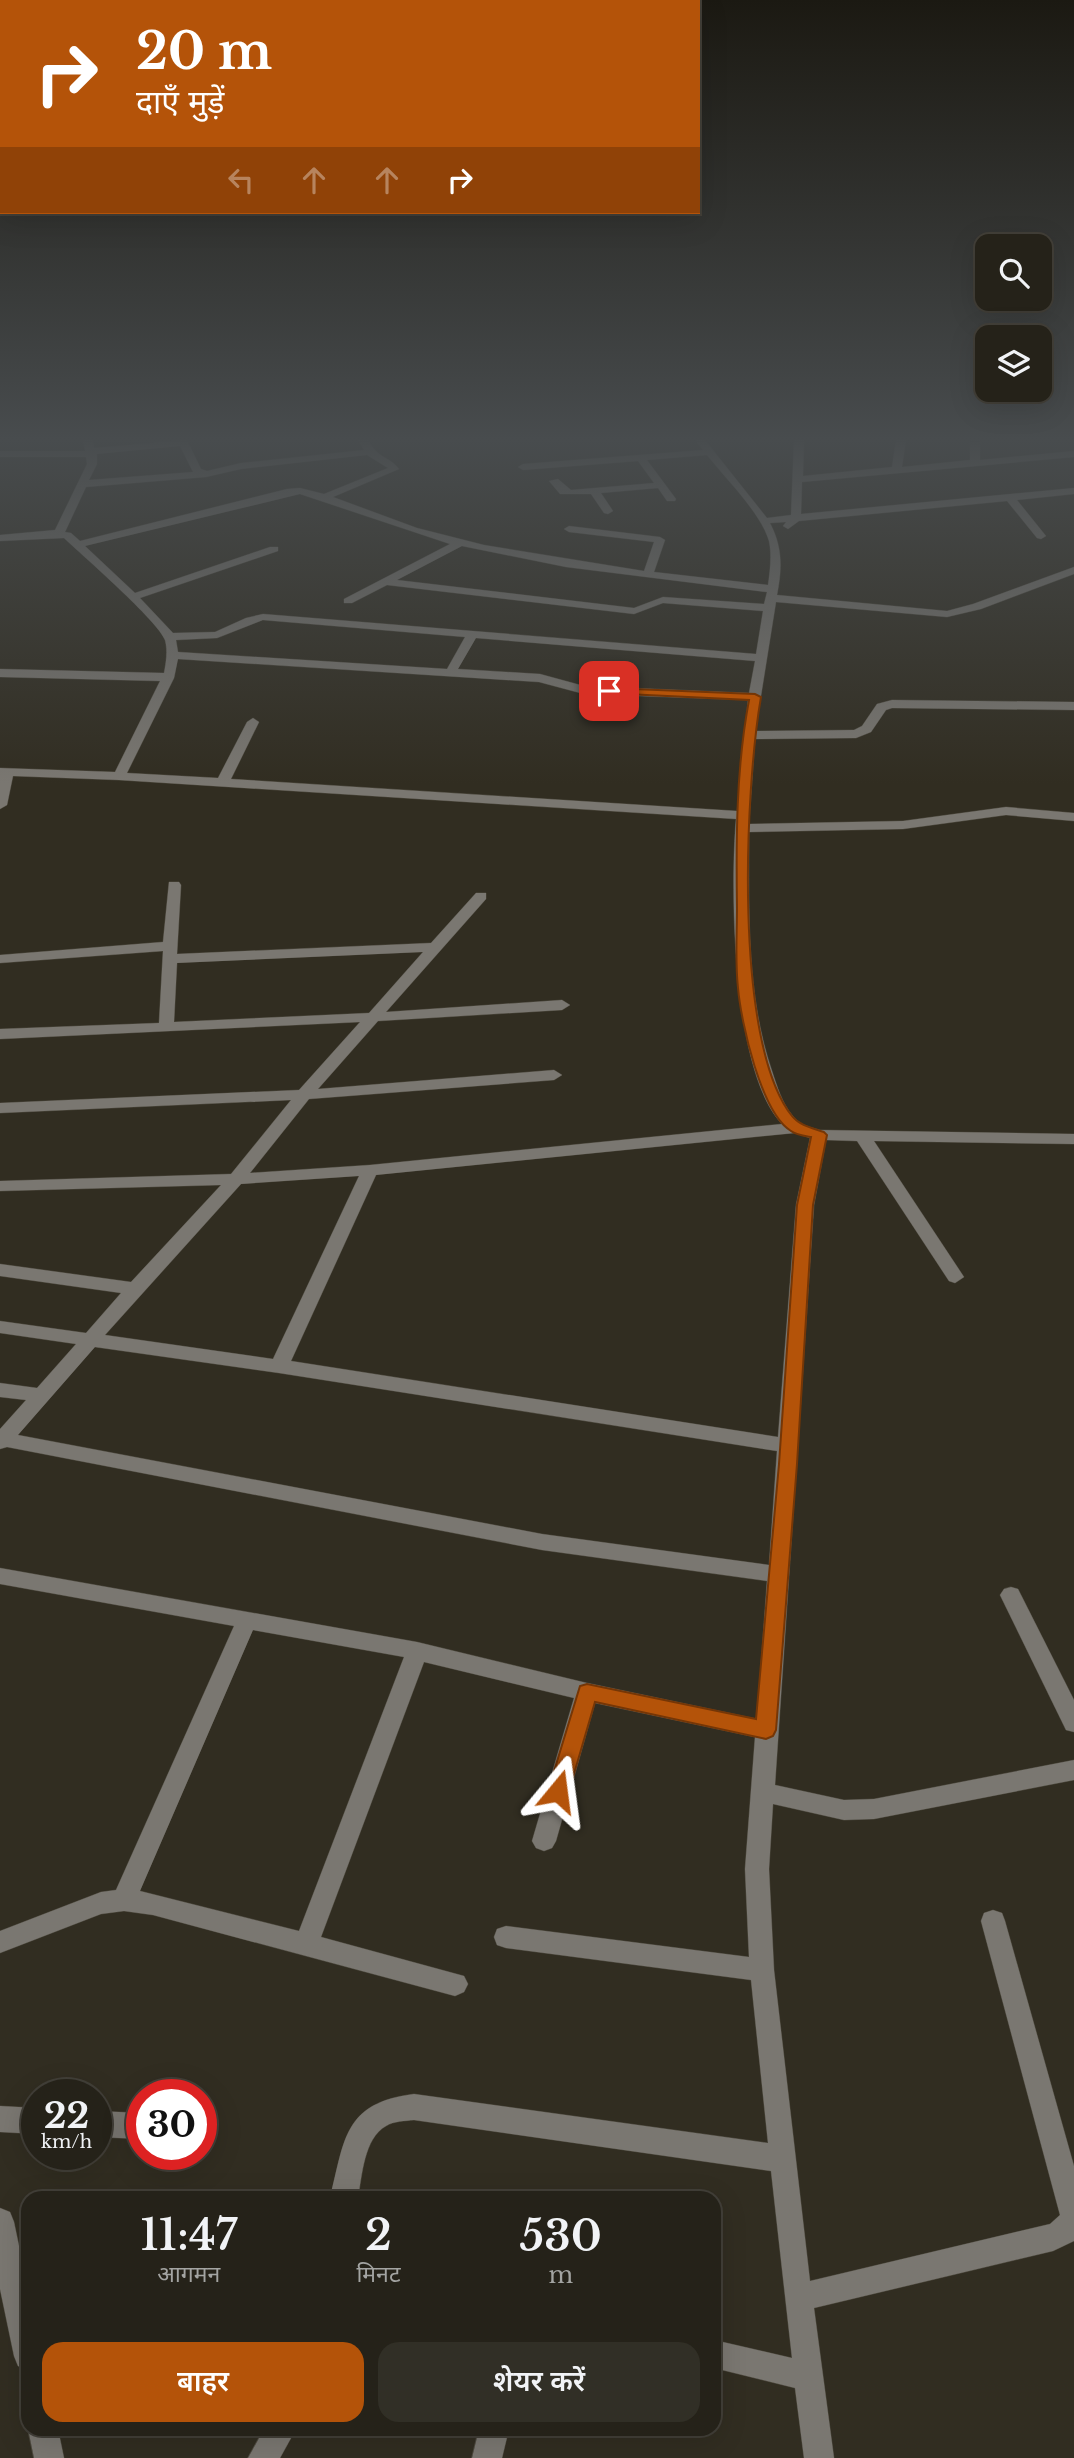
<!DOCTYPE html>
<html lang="hi">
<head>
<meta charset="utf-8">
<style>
	:root { --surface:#252219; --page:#312f26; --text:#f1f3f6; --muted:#a3a4a2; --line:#423f38; --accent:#b45309 }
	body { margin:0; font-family:"Libre Baskerville","Noto Sans Devanagari",serif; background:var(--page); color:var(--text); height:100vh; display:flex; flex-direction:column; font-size:26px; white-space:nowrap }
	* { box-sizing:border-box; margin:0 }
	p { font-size:23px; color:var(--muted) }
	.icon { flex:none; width:38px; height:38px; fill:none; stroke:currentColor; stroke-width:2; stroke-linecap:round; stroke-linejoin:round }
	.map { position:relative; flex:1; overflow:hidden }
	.panel { position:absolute; left:21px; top:2191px; width:700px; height:245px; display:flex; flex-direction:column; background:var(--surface); border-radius:21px; box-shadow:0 7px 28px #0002,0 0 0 2px var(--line) }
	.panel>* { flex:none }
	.banner { position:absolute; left:0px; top:0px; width:700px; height:214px; box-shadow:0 7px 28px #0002,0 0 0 2px var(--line); background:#b45309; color:#fff; overflow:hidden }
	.buttons { position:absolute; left:975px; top:234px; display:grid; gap:14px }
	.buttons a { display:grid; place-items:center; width:77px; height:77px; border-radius:14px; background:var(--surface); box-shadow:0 7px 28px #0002,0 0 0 2px var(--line); font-size:35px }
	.speed { position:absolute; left:21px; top:2079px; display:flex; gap:14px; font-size:35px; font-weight:700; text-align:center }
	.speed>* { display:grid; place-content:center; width:91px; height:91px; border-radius:50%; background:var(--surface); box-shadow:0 7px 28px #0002,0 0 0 2px var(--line); line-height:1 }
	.speed small { font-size:18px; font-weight:400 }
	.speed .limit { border:10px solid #d22; background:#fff; color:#111 }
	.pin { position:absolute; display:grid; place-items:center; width:60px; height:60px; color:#fff; margin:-30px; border-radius:14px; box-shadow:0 4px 10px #0006 }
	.me { position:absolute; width:77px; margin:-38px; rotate:16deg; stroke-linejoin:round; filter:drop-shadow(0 0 5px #0008) }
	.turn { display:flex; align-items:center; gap:24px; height:147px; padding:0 21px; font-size:32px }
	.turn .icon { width:91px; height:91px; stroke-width:2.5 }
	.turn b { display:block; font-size:49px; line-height:60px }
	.lanes { display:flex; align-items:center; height:66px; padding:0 21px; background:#0003; justify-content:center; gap:35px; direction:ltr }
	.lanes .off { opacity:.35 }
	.eta { display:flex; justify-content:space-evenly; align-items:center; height:119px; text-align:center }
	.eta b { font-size:42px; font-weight:600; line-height:49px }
	.button { display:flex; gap:14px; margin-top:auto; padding:14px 21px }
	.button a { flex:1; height:80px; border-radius:21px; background:var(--accent); color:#fff; font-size:28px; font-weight:600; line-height:80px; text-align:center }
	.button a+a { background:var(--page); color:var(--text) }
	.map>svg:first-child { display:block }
</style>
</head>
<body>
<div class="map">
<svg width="1074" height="2458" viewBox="0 0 1074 2458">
	<rect width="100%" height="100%" fill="#312d21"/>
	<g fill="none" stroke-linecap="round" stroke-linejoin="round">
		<defs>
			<g id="minor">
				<path d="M83,440H93L94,448L187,440L201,469L207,471L241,463L364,450L358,440H368C379,460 388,455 399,469L333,497L417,528L484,545L644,571L654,542L569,532L564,529L569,526L660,537L665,540L654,572L768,585C770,571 772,555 769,541C761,513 725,478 707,455L647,460L676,499L675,501H667L658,488L601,493L613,511L608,514L604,513L591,494H560L549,481L558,479L571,490L654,483L638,461L523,470L518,467L523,464L703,450L695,440H705L767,518L791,515L794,440H804L803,476L892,467L896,440H906L902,467L970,460V440H980V460L1074,451V457L802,482L801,514L1074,488V494L1017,500L1046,536L1041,539L1037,538L1007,501L799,521L788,529L783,526L786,522L770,523C783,548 782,569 777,595L947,611L973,604L1074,567V574L981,609L947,617L776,602L756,727V731L854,730L862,726L877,704L892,700L1074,702V710L892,708L886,710L871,732L856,738L755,739L749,824L903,821L1006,807L1074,813V821L1006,815L903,829L749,832C749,913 746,994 772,1071C777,1086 782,1103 792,1115C799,1125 809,1127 820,1130L1074,1134V1144L874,1141L964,1277L955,1283L949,1281L857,1141L826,1140L814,1205L775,1785L844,1800L874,1799L1074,1760V1780L874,1819L844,1820L773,1804L769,1869L774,1970L810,2281L1050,2224L1060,2215L981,1921L984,1913L993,1910L1002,1913L1005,1921L1074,2166V2241L1053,2251L814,2308L834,2458H804L795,2388L714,2368V2340L792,2358L771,2171L414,2120C405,2121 394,2121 386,2126C364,2138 362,2176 358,2198H330C345,2138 344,2103 414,2094L768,2143L751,1980L506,1948L497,1945L494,1937L497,1929L506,1926L749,1957L745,1869L755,1737L595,1703L556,1841L552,1848L544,1851L536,1848L532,1841L574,1698L424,1662L321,1937L464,1976L468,1984L464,1992L455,1996L153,1915L124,1911L101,1914L0,1953V1931L101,1892L116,1890L234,1626L0,1584V1568L417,1642L587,1683L757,1719L767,1581L542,1550L7,1447L0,1449V1429L26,1400L0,1397V1383L37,1388L76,1344L0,1333V1321L86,1333L121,1293L0,1276V1264L131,1282L221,1185L0,1191V1181L231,1174L291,1100L0,1113V1103L299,1090L360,1022L0,1039V1029L159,1023L163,951L0,963V955L163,942L169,882H179L181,885L177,954L431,943L476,893H486V899L386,1012L562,1000L570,1005L562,1010L378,1021L318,1089L554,1070L562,1075L554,1080L309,1099L250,1173L370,1165L782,1124C732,1072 730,890 736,819L119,780L13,776L7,805L0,809V768L115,772L160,681L0,677V669L164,673C166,662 168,651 165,640C158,621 82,555 64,538L0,541V535L55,530L87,464L86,457H0V451H85ZM180,446L193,472L89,480L97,464V454ZM367,455L388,468L324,494L300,488L287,489L80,541L71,533L65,532L86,487L206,477L241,469ZM300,494L450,544L344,599V603H352L387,585L634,614L663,603L763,611L756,654L263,614L246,618L215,632L173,633L140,598L278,551V547H270L135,593L85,546ZM462,546L566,567L767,592L764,604L663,597L634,608L397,580ZM263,620L465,637L447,669L178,652L176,640L217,638ZM476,638L755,661L749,693L584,686L540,674L458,669ZM178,659L539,682L584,694L748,700L737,811L231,779L259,722L253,718L247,722L218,778L127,773L174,678ZM423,952L369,1013L174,1022L177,963ZM795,1133L810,1138L796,1205L778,1437L291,1361L376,1175ZM359,1176L273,1359L105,1335L241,1184ZM95,1347L279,1373L777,1451L769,1565L542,1534L18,1435ZM253,1630L404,1657L299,1931L140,1891Z"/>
				<path d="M1011,1587L1018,1589L1074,1700V1732L1066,1730L1000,1595L1004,1589Z"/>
				<path d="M0,2106L37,2108V2134L0,2132Z"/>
				<path d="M96,2111L142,2113V2139L96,2137Z"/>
				<path d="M201,2116L211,2120L215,2129L211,2138L202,2142Z"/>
				<path d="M0,2208L10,2212L14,2222L28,2289V2370L18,2366L14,2356L0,2289Z"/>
				<path d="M28,2429H58L64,2458H34Z"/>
				<path d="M264,2429H296L280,2458H248Z"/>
				<path d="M479,2429H509L502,2458H472Z"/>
			</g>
		</defs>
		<!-- minor casing -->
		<use href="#minor" stroke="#4c483d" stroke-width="1"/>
		<!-- minor -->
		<use href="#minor" fill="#7a7771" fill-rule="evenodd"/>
	</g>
	<!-- sky -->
	<linearGradient id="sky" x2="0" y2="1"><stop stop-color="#1b1912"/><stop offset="0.56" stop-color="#484c4e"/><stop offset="1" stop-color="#484c4e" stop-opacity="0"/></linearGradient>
	<rect width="1074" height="784" fill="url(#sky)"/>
	<!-- route -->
	<path fill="#b45309" stroke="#753606" stroke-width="2" d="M609,688L755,694L761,697C745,789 733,1042 792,1116C800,1126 812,1128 824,1132L827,1135L813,1205L797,1464L776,1730L773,1736L766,1739L595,1702L569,1791L566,1798L558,1801L551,1798L548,1791L580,1686L587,1684L756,1719L779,1464L797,1205L811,1137C805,1136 796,1135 791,1131C761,1113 741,1022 738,988C735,962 737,934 737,908C736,839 736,769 749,700L605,693L603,691Z"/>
</svg>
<div class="buttons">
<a><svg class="icon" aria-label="search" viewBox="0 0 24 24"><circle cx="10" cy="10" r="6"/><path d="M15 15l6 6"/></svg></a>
<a><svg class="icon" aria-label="layers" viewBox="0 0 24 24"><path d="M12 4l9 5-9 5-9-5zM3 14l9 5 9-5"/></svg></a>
</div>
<div class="speed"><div>22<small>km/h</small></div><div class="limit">30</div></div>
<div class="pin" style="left:609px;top:691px;background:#d93025"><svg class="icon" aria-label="arrive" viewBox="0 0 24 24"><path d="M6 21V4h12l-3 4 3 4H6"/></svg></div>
<svg class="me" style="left:558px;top:1791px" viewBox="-20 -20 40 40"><path d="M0-17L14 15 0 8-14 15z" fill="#b45309" stroke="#fff" stroke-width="4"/></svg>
<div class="banner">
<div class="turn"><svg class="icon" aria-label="right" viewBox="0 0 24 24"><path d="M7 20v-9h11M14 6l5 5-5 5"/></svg><div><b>20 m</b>दाएँ मुड़ें</div></div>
<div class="lanes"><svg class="icon off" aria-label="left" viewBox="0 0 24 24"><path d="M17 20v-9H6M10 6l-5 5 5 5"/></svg><svg class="icon off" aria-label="ahead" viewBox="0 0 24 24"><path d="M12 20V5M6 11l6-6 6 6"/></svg><svg class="icon off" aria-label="ahead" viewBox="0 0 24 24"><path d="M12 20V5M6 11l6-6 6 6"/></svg><svg class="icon" aria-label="right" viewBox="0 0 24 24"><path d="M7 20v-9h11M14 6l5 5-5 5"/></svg></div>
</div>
<section class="panel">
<div class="eta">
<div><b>11:47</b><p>आगमन</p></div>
<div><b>2</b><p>मिनट</p></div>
<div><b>530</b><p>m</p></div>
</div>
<div class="button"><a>बाहर</a><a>शेयर करें</a></div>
</section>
</div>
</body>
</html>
